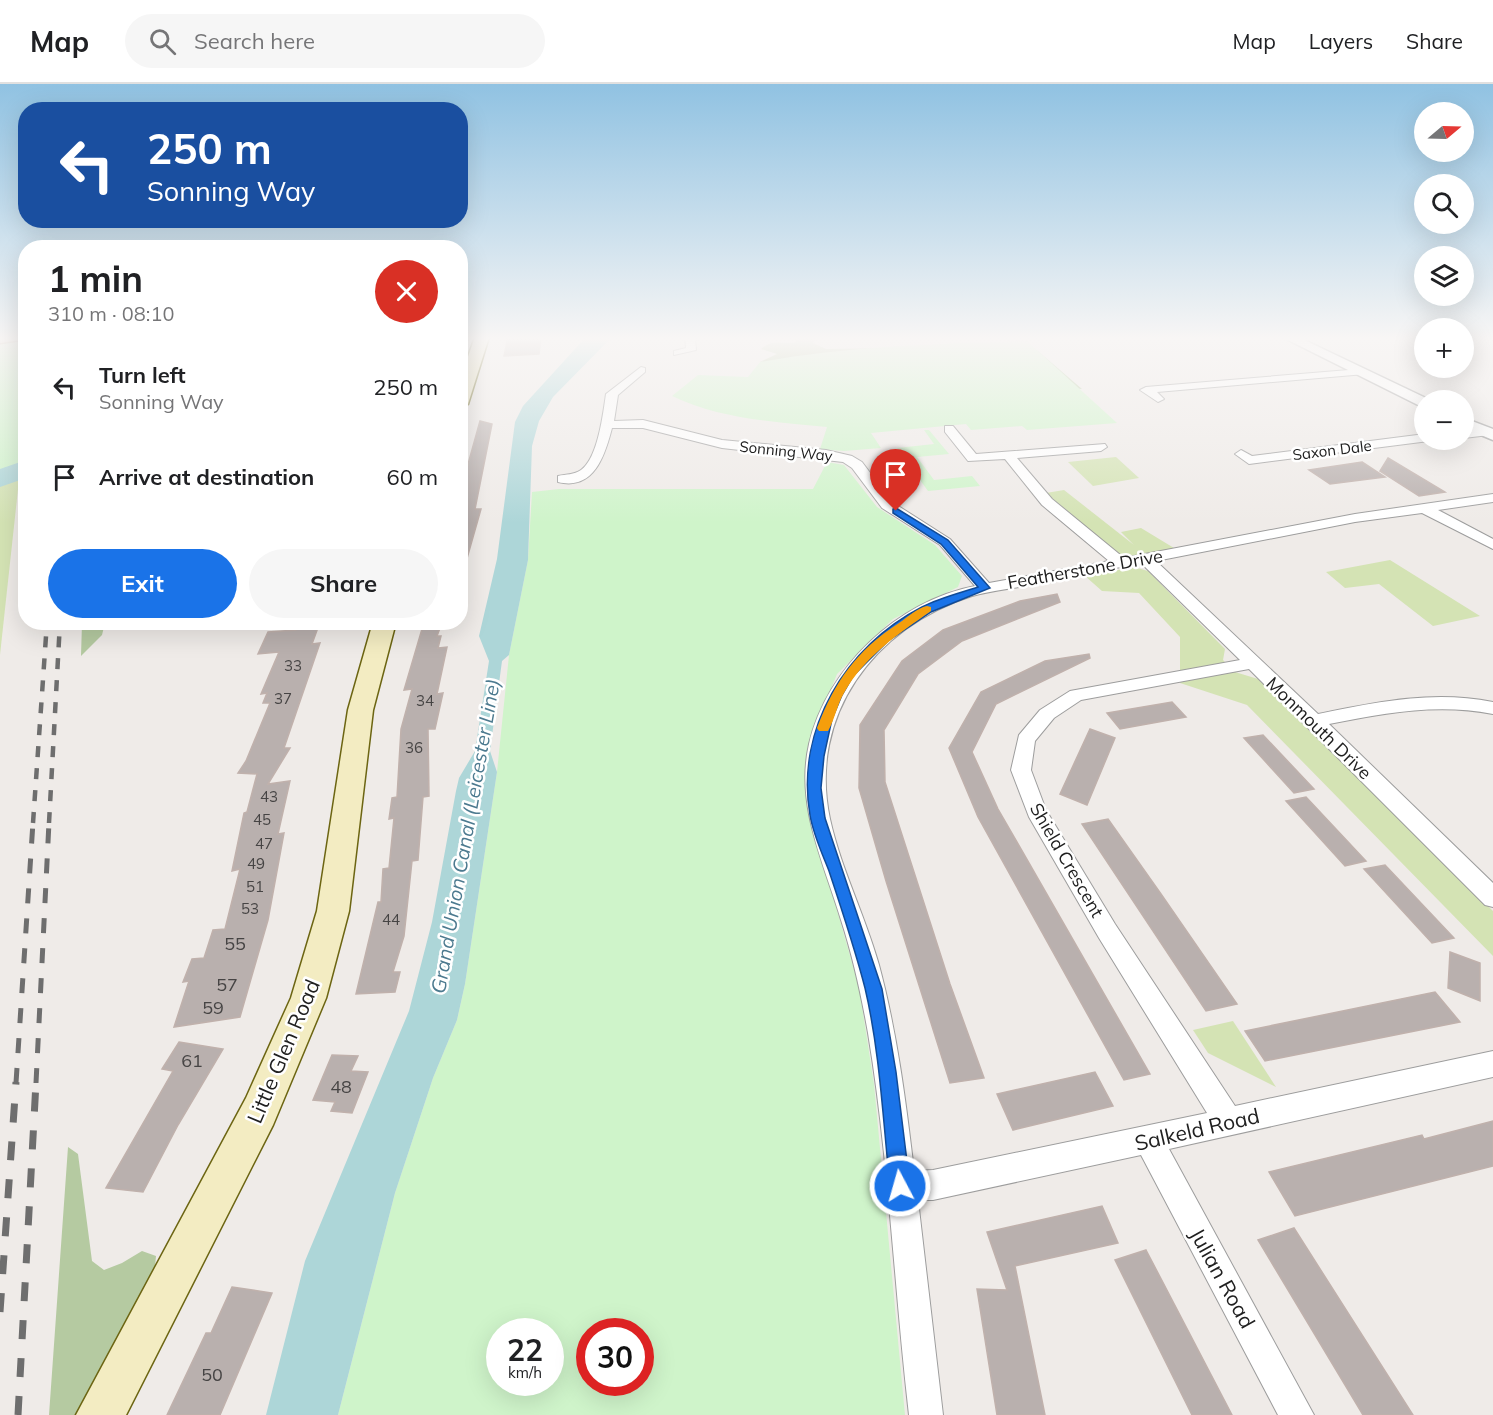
<!DOCTYPE html>
<html lang="en">
<head>
<meta charset="utf-8">
<style>
	:root { --surface:#fff; --page:#f6f6f6; --text:#202124; --muted:#757577; --line:#e0e0e0; --accent:#1a73e8 }
	body { margin:0; font-family:Mulish,sans-serif; background:var(--page); color:var(--text); height:100vh; display:flex; flex-direction:column; font-size:22px; white-space:nowrap }
	* { box-sizing:border-box; margin:0 }
	p { font-size:20px; color:var(--muted) }
	.icon { flex:none; width:33px; height:33px; fill:none; stroke:currentColor; stroke-width:2; stroke-linecap:round; stroke-linejoin:round }
	.map { position:relative; flex:1; overflow:hidden }
	.drawer { position:absolute; left:18px; top:156px; width:450px; height:390px; display:flex; flex-direction:column; background:var(--surface); border-radius:24px; box-shadow:0 6px 24px #0002 }
	.drawer>* { flex:none }
	.hud { position:absolute; left:18px; top:18px; width:450px; height:126px; border-radius:24px; box-shadow:0 6px 24px #0002; background:#1a4fa0; color:#fff; overflow:hidden }
	.needle { width:39px; rotate:71deg }
	.buttons { position:absolute; left:1414px; top:18px; display:grid; gap:12px }
	.buttons a { display:grid; place-items:center; width:60px; height:60px; border-radius:50%; background:var(--surface); box-shadow:0 6px 24px #0002; font-size:30px }
	.speed { position:absolute; left:486px; top:1234px; display:flex; gap:12px; font-size:30px; font-weight:700; text-align:center }
	.speed>* { display:grid; place-content:center; width:78px; height:78px; border-radius:50%; background:var(--surface); box-shadow:0 6px 24px #0002; line-height:1 }
	.speed small { font-size:15px; font-weight:400 }
	.speed .limit { border:9px solid #d22; background:#fff; color:#111 }
	.pin { position:absolute; display:grid; place-items:center; width:51px; height:51px; color:#fff; margin:-62px -26px; border-radius:50% 50% 50% 0; rotate:-45deg; box-shadow:0 0 6px #0007 }
	.pin .icon { rotate:45deg }
	.me { position:absolute; width:66px; margin:-33px; rotate:354deg; stroke-linejoin:round; filter:drop-shadow(0 0 4px #0008) }
	.turn { display:flex; align-items:center; gap:21px; height:126px; padding:0 30px; font-size:27px }
	.turn .icon { width:78px; height:78px; stroke-width:2.5 }
	.turn b { display:block; font-size:42px; line-height:51px }
	.round { display:grid; place-items:center; flex:none; width:63px; height:63px; border-radius:32px; background:var(--page) }
	.overview { display:flex; align-items:center; justify-content:space-between; height:102px; padding:0 30px }
	h1 { font-size:36px; font-weight:700; line-height:45px }
	.action { display:flex; gap:12px; margin-top:auto; padding:12px 30px }
	.action a { flex:1; height:69px; border-radius:36px; background:var(--accent); color:#fff; font-size:24px; font-weight:700; line-height:69px; text-align:center }
	.action a+a { background:var(--page); color:var(--text) }
	ul { padding:0; list-style:none }
	li { display:flex; align-items:center; gap:18px; height:90px; padding:0 30px }
	li div { flex:1 }
	li b { display:block; font-size:22px }
	li em { font-style:normal }
	header { display:flex; align-items:center; gap:36px; box-sizing:border-box; height:84px; padding:0 30px; background:var(--surface); border-bottom:2px solid var(--line) }
	header strong { font-size:28px }
	nav { display:flex; gap:33px; margin-inline-start:auto; font-size:21px }
	.search { width:420px; height:54px; background:var(--page); display:flex; align-items:center; gap:15px; box-sizing:border-box; padding:0 21px; border-radius:33px; color:var(--muted); font-size:22px }
	.map>svg:first-child { display:block }
</style>
</head>
<body>
<header>
<strong>Map</strong>
<div class="search"><svg class="icon" aria-label="search" viewBox="0 0 24 24"><circle cx="10" cy="10" r="6"/><path d="M15 15l6 6"/></svg>Search here</div>
<nav><a>Map</a><a>Layers</a><a>Share</a></nav>
</header>
<div class="map">
<svg width="1493" height="1331" viewBox="0 0 1493 1331">
	<rect width="100%" height="100%" fill="#efebe8"/>
	<!-- grass -->
	<g fill="#d4e3b4">
		<path d="M1116,373L1139,394L1093,402L1068,378Z"/>
		<path d="M20,387L0,571V401Z"/>
		<path d="M1064,406L1134,461L1121,448L1141,444L1174,464L1121,479L1040,410Z"/>
		<path d="M1390,476L1480,532L1433,542L1379,500L1345,504L1326,488Z"/>
		<path d="M1134,483L1148,487L1225,565L1223,576L1235,588L1258,595L1493,827V872L1247,621L1180,599V553L1139,509L1102,507L1085,492Z"/>
		<path d="M1233,937L1276,1003L1208,969L1193,946Z"/>
	</g>
	<!-- forest -->
	<g fill="#b5caa1">
		<path d="M793,253H816L813,259L826,265L1018,262L1038,267L1082,305L760,278L777,270L761,265C774,254 782,261 796,258Z"/>
		<path d="M82,539H105L102,551L81,572Z"/>
		<path d="M68,1063L78,1070L92,1177L104,1186L122,1179L142,1167L156,1172L154,1194L84,1331H49Z"/>
	</g>
	<!-- park -->
	<g fill="#cff4ca" fill-rule="evenodd">
		<path d="M25,256L26,349L21,380L0,394V260Z"/>
		<path d="M1027,257L1117,339L1027,346L1022,342L971,346L966,340L871,349L881,364L844,367L820,365L827,343C776,338 719,335 672,312L698,291L748,293L760,278C848,262 937,260 1027,257Z"/>
		<path d="M924,346H929L949,370L917,373L934,396L972,392L980,402L928,407L897,364L934,360Z"/>
		<path d="M827,378L844,381L877,423L935,461L962,492L958,503L893,535L837,590L807,665L809,728L859,903L874,1000L905,1331H338L395,1109L433,994L457,936L465,900L497,688L509,571L528,476L532,408L559,405H813ZM500,1248H550V1299H500ZM590,1248H640V1299H590Z"/>
	</g>
	<!-- water -->
	<path fill="#add6d8" d="M586,253H612L553,313L539,337L532,362L528,476L509,571L502,577L490,667L497,688L465,900L457,936L433,994L395,1109L338,1331H266L305,1177L409,927L432,838L456,707L459,694L475,667L489,577L479,552L497,475L515,338L523,322Z"/>
	<g fill="none" stroke-linecap="round" stroke-linejoin="round">
		<!-- river -->
		<path fill="#add6d8" fill-rule="evenodd" d="M26,376V394L0,403V385Z"/>
	</g>
	<!-- building -->
	<g fill="#b9b0ae" stroke="#c0b1ac" stroke-width="1.5">
		<path d="M508,253H541L539,270L504,272Z"/>
		<path d="M480,337L492,340L475,425H481L466,478L460,477V409Z"/>
		<path d="M1388,374L1445,408L1419,412L1380,387Z"/>
		<path d="M1362,378L1385,393L1330,400L1309,386Z"/>
		<path d="M1057,510L1060,518L962,557L918,590L884,646L885,698L950,900L984,994L950,999L886,797L859,704L860,641L902,577L943,546L1020,517Z"/>
		<path d="M299,538H320L312,560L320,559L284,664H290L268,700L290,697L278,750L284,749L268,836L240,933L174,943L189,897L183,898L192,875L204,874L213,846L225,845L240,785L232,787L244,729L247,728L257,690L238,689L246,677L270,619H263L267,609L261,610L279,568L258,570L268,548L296,546Z"/>
		<path d="M440,544L437,552H441L438,564L447,563L437,610L443,609L435,645H428L429,712L423,713L418,776L412,777L404,852L393,888H400L395,908L356,910L378,818H381L383,785L389,784L394,734L389,735L392,714L397,713L401,645L412,605L404,606L422,545Z"/>
		<path d="M1089,570L1090,574L996,620L972,668L998,725L1150,990L1124,996L978,733L949,664L981,608L1045,577Z"/>
		<path d="M1172,618L1186,633L1120,645L1107,629Z"/>
		<path d="M1090,645L1115,654L1087,721L1060,710Z"/>
		<path d="M1263,651L1314,705L1294,709L1244,654Z"/>
		<path d="M1306,713L1366,777L1345,782L1286,717Z"/>
		<path d="M1108,735L1161,810L1237,920L1206,927L1082,740Z"/>
		<path d="M1385,781L1454,854L1432,859L1364,785Z"/>
		<path d="M1450,868L1480,879V917L1448,904Z"/>
		<path d="M1435,908L1460,938L1265,977L1245,947Z"/>
		<path d="M179,958L223,965L178,1041L143,1108L106,1104L173,987L162,985Z"/>
		<path d="M332,971L358,972L351,987L368,988L352,1029L331,1027L335,1018L313,1016Z"/>
		<path d="M1095,988L1113,1022L1013,1046L997,1010Z"/>
		<path d="M1493,1037V1082L1295,1132L1269,1088L1422,1051L1424,1055Z"/>
		<path d="M1102,1122L1118,1159L1015,1182L1045,1331H997L977,1205L1007,1206L987,1148Z"/>
		<path d="M1294,1144L1413,1331H1363L1258,1156Z"/>
		<path d="M1146,1166L1232,1331H1192L1115,1176Z"/>
		<path d="M232,1203L272,1209L220,1331H167L206,1249H211Z"/>
	</g>
	<g fill="none" stroke-linecap="round" stroke-linejoin="round">
		<defs>
			<g id="minor">
				<path d="M685,253H695L696,266L674,271V267L686,264Z"/>
				<path d="M641,283L645,284V288L618,311L614,337L643,336L722,356L826,366L852,372L862,378L892,418L950,455L989,499L1109,477L1042,421L1005,375L968,377L945,348V342H953L976,370L1105,360L1107,363L1101,367L1017,374L1052,415L1124,474L1355,430L1493,410V418L1438,426L1493,455V465L1422,429L1355,438L1156,477L1318,630C1377,618 1433,606 1493,618V630C1437,619 1385,629 1329,640L1493,799V823L1485,821L1249,585L1081,616L1054,634L1035,657L1031,686L1046,726L1115,840L1235,1022L1493,967V993L1169,1065L1314,1331H1278L1141,1071L933,1116H918L943,1331H909C894,1203 889,1075 868,949C861,910 853,873 841,836C824,779 795,721 809,660C827,584 897,517 975,502L940,461L882,424L852,384L843,378L722,364L643,344H612C605,371 594,407 558,398V392C566,390 574,391 581,386C598,374 603,330 606,310ZM1141,479L1240,576L1070,607L1040,626L1019,651L1011,686L1029,733L1099,854L1207,1029L933,1086L914,1087C906,1018 897,948 879,881C865,831 841,785 830,735C808,632 874,543 972,512C989,507 1008,505 1025,502C1064,494 1102,487 1141,479Z"/>
				<path d="M1361,285L1365,286V290L1157,308L1164,315L1158,318L1140,306L1146,303Z"/>
				<path d="M1485,344L1489,345V351L1464,354V346Z"/>
				<path d="M1425,350V356L1429,357L1249,380L1235,370L1241,366L1252,372Z"/>
			</g>
			<g id="tertiary">
				<path d="M1282,253H1298L1430,316H1425V323L1420,322Z"/>
				<path d="M1464,334L1493,345V356L1464,344Z"/>
			</g>
			<g id="secondary">
				<path d="M475,253H489L468,320L460,325V295Z"/>
				<path d="M373,538H396L373,626L349,827L326,914L273,1041L126,1331H76L246,1014L291,914L317,827L348,626Z"/>
			</g>
			<path id="primary" d="M0,253H23L20,256L0,259Z"/>
		</defs>
		<!-- minor casing -->
		<use href="#minor" stroke="#9d9d9d" stroke-width="2"/>
		<!-- tertiary casing -->
		<use href="#tertiary" stroke="#9d9d9d" stroke-width="3"/>
		<!-- secondary casing -->
		<use href="#secondary" stroke="#6c6512" stroke-width="3"/>
		<!-- primary casing -->
		<use href="#primary" stroke="#8b4b11" stroke-width="3"/>
		<!-- minor -->
		<use href="#minor" fill="#fff" fill-rule="evenodd"/>
		<!-- tertiary -->
		<use href="#tertiary" fill="#fff" fill-rule="evenodd"/>
		<!-- secondary -->
		<use href="#secondary" fill="#f3ecc2" fill-rule="evenodd"/>
		<!-- primary -->
		<use href="#primary" fill="#f2c5ab" fill-rule="evenodd"/>
		<!-- rail-far2 -->
		<g stroke="#6e6e6e" stroke-width="4.5" stroke-dasharray="11 11" stroke-linecap="butt">
			<path d="M33,739L47,538"/>
			<path d="M49,739L60,538"/>
		</g>
		<!-- rail-far1 -->
		<g stroke="#6e6e6e" stroke-width="5" stroke-dasharray="15 15" stroke-linecap="butt">
			<path d="M16,999L33,738"/>
			<path d="M36,999L49,738"/>
		</g>
		<!-- rail -->
		<g stroke="#6e6e6e" stroke-width="7" stroke-dasharray="19 19" stroke-linecap="butt">
			<path d="M0,1228L16,998"/>
			<path d="M18,1331L36,998"/>
		</g>
	</g>
	<!-- sky -->
	<linearGradient id="sky" x2="0" y2="1"><stop stop-color="#90c2e2"/><stop offset="0.58" stop-color="#f8f6f5"/><stop offset="1" stop-color="#f8f6f5" stop-opacity="0"/></linearGradient>
	<rect width="1493" height="439" fill="url(#sky)"/>
	<!-- route -->
	<path fill="#1a73e8" stroke="#114b97" stroke-width="1.5" d="M896,424L948,456L990,504L931,528L888,557L853,592L842,611L832,635L824,672L821,704L825,734L882,905L896,988L910,1102L907,1109L900,1112L893,1109L890,1102C883,1037 880,968 865,904C855,865 842,826 829,787C822,769 813,750 810,731C795,645 846,562 922,523C939,514 960,509 978,503L941,460L893,429V425Z"/>
	<!-- slow -->
	<path fill="#f59e0b" d="M927,522L931,523V527C898,550 864,573 844,609C837,621 835,635 828,647H819L817,644C835,597 856,567 899,539C908,533 917,524 927,522Z"/>
	<g text-anchor="middle" dominant-baseline="central" stroke-width="5" stroke-linejoin="round" paint-order="stroke">
		<!-- far-street labels -->
		<g font-size="15" fill="#202020" stroke="#fff">
			<text transform="translate(1332 366) rotate(-7)">Saxon Dale</text>
			<text transform="translate(786 367) rotate(6)">Sonning Way</text>
		</g>
		<!-- number labels -->
		<g font-size="15" fill="#464444">
			<text x="293" y="581">33</text>
			<text x="283" y="614">37</text>
			<text x="425" y="616">34</text>
			<text x="414" y="663">36</text>
			<text x="269" y="712">43</text>
			<text x="262" y="735">45</text>
			<text x="264" y="759">47</text>
			<text x="256" y="779">49</text>
			<text x="255" y="802">51</text>
			<text x="250" y="824">53</text>
			<text x="391" y="835">44</text>
		</g>
		<!-- street labels -->
		<g font-size="18" fill="#202020" stroke="#fff">
			<text transform="translate(1085 485) rotate(-10)">Featherstone Drive</text>
			<text transform="translate(1319 644) rotate(44)">Monmouth Drive</text>
			<text transform="translate(1067 776) rotate(60)">Shield Crescent</text>
		</g>
		<!-- near-number labels -->
		<g font-size="18" fill="#464444">
			<text x="235" y="859">55</text>
			<text x="227" y="900">57</text>
			<text x="213" y="923">59</text>
			<text x="192" y="976">61</text>
			<text x="341" y="1002">48</text>
			<text x="212" y="1290">50</text>
		</g>
		<!-- water labels -->
		<g font-size="20" font-style="italic" fill="#4c7a8f" stroke="#fff">
			<text transform="translate(465 752) rotate(-80)">Grand Union Canal (Leicester Line)</text>
		</g>
		<!-- near-street labels -->
		<g font-size="21" fill="#202020" stroke="#fff">
			<text transform="translate(283 967) rotate(-67)">Little Glen Road</text>
			<text transform="translate(1197 1045) rotate(-13)">Salkeld Road</text>
			<text transform="translate(1223 1194) rotate(61)">Julian Road</text>
		</g>
	</g>
</svg>
<div class="buttons">
<a><svg class="needle" viewBox="-14 -14 28 28"><path d="M0-13l5 13h-10z" fill="#e53935"/><path d="M0 13l5-13h-10z" fill="#757577"/></svg></a>
<a><svg class="icon" aria-label="search" viewBox="0 0 24 24"><circle cx="10" cy="10" r="6"/><path d="M15 15l6 6"/></svg></a>
<a><svg class="icon" aria-label="layers" viewBox="0 0 24 24"><path d="M12 4l9 5-9 5-9-5zM3 14l9 5 9-5"/></svg></a>
<a>+</a>
<a>−</a>
</div>
<div class="speed"><div>22<small>km/h</small></div><div class="limit">30</div></div>
<div class="pin" style="left:896px;top:427px;background:#d93025"><svg class="icon" aria-label="arrive" viewBox="0 0 24 24"><path d="M6 21V4h12l-3 4 3 4H6"/></svg></div>
<svg class="me" style="left:900px;top:1102px" viewBox="-20 -20 40 40"><circle r="17" fill="#1a73e8" stroke="#fff" stroke-width="3"/><path d="M0-11L8 9 0 5-8 9z" fill="#fff"/></svg>
<div class="hud">
<div class="turn"><svg class="icon" aria-label="left" viewBox="0 0 24 24"><path d="M17 20v-9H6M10 6l-5 5 5 5"/></svg><div><b>250 m</b>Sonning Way</div></div>
</div>
<section class="drawer">
<div class="overview"><div><h1>1 min</h1><p>310 m · 08:10</p></div><a class="round" style="background:#d93025;color:#fff"><svg class="icon" aria-label="close" viewBox="0 0 24 24"><path d="M6 6l12 12M18 6L6 18"/></svg></a></div>
<ul>
<li><svg class="icon" aria-label="left" viewBox="0 0 24 24"><path d="M17 20v-9H6M10 6l-5 5 5 5"/></svg><div><b>Turn left</b><p>Sonning Way</p></div><em>250 m</em></li>
<li><svg class="icon" aria-label="arrive" viewBox="0 0 24 24"><path d="M6 21V4h12l-3 4 3 4H6"/></svg><div><b>Arrive at destination</b></div><em>60 m</em></li>
</ul>
<div class="action"><a>Exit</a><a>Share</a></div>
</section>
</div>
</body>
</html>
